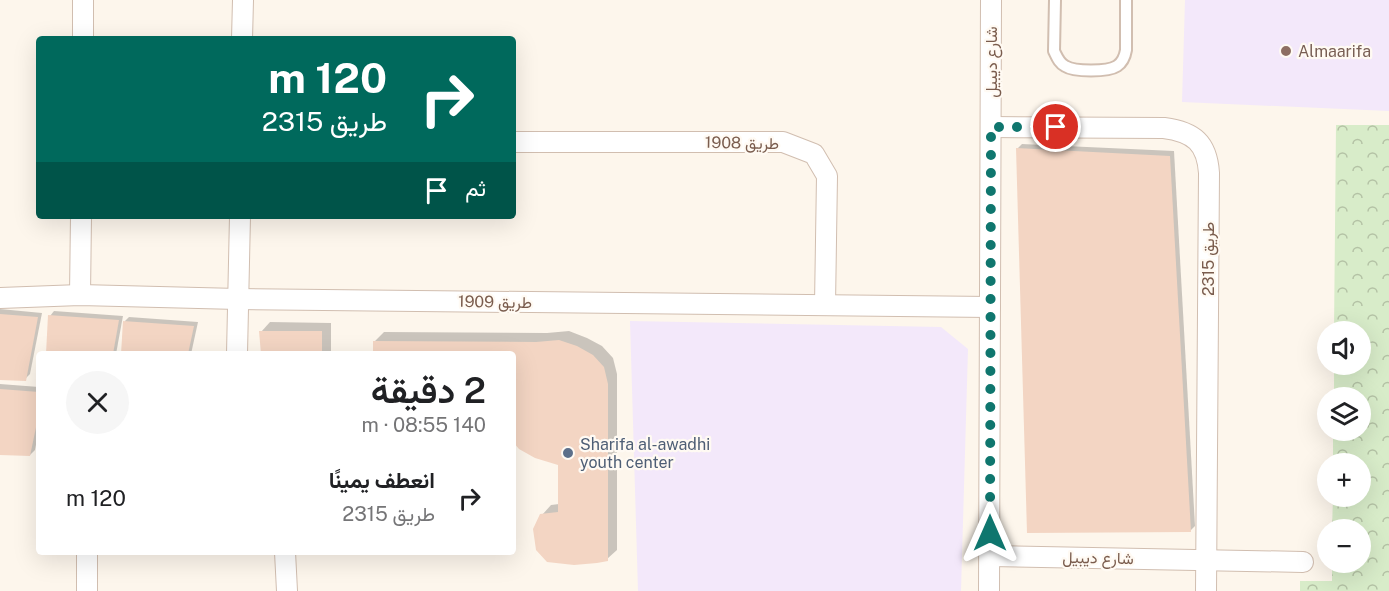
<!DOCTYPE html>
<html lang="ar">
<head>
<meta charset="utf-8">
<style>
	:root { --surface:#fff; --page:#f6f6f6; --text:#202124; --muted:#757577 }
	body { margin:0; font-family:"Public Sans",Vazirmatn,sans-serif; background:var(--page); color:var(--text); direction:rtl; height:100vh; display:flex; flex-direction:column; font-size:22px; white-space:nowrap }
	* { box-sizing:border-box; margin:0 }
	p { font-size:20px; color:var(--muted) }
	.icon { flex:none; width:33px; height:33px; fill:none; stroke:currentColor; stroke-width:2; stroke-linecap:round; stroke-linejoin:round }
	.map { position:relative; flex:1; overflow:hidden; direction:ltr }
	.sheet { position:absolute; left:36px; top:351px; width:480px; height:204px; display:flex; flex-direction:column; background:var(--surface); border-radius:6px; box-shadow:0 6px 24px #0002; direction:rtl }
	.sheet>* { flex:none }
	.top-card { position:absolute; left:36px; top:36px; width:480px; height:183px; border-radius:6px; box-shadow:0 6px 24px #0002; direction:rtl; background:#00695c; color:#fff; overflow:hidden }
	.buttons { position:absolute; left:1317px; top:321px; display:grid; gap:12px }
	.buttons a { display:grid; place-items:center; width:54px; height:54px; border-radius:50%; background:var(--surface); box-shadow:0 6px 24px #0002; font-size:30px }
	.pin { position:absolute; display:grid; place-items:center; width:51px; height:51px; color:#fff; margin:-26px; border:3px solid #fff; border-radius:50%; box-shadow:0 2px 6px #0007 }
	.me { position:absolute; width:66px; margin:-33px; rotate:0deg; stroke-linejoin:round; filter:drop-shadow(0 0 4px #0008) }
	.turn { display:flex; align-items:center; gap:21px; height:126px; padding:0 30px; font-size:27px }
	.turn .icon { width:78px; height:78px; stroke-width:2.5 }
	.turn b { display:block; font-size:42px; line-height:51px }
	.then { display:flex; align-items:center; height:57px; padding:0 30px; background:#0003; gap:12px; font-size:22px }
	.round { display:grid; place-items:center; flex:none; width:63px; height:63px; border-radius:32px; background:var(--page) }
	.headline { display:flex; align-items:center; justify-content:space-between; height:102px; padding:0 30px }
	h1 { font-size:36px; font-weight:600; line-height:45px }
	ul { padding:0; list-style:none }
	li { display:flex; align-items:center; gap:18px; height:90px; padding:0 30px }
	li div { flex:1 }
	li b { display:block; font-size:22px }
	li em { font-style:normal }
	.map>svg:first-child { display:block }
</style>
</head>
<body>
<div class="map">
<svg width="1389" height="591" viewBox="0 0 1389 591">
	<defs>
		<pattern id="forest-crowns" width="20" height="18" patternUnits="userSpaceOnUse" patternTransform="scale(1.5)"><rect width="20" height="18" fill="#d8ecc9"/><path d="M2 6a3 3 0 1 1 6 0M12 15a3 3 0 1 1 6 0" fill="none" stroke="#b4c2a5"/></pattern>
	</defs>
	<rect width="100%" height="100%" fill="#fdf6ec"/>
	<!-- education -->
	<g fill="#f3e8fa">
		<path d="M1185,0H1389V111L1182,102Z"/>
		<path d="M630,321L941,327L968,349L961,591H638Z"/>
	</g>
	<!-- forest -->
	<path fill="url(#forest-crowns)" d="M1336,125H1389V591H1300V581H1332V563L1360,562V530L1332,529L1333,497L1360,496V464L1333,463V431L1360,430V398L1334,397V365L1360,364V332L1334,331Z"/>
	<!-- shadow -->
	<g fill="#0003">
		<path d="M1022,144L1174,151L1195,526L1190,531L1017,149Z"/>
		<path d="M0,309L42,313L30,374L25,379L0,378Z"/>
		<path d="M54,311L123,316L116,354H47L50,316Z"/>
		<path d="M129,317L198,322L191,354H123L125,321Z"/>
		<path d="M270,322L331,323V354H263L261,332Z"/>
		<path d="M569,331L587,338L602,346L613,358L617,374V550L607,559L542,515L551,505L559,504L560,464L513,440V354H374V342L384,332L547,333Z"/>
		<path d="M0,384L39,387V429L35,450L30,455L0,454Z"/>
	</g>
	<!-- building -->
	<g fill="#f3d5c3">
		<path d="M1016,148L1170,156L1191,532L1027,533Z"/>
		<path d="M0,314L38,317L26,381L0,380Z"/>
		<path d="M48,315L119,320L113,354H46Z"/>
		<path d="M123,321L194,326L188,354H121Z"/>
		<path d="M259,331H322V354H261Z"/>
		<path d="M559,340L577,346L593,355L604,367L608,384V561L597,563L574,565L547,562L536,550L533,529L540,514L558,512V465L535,458L519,449L513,442V354H373V341L536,342Z"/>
		<path d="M0,389L39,392V413L30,456L0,455Z"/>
	</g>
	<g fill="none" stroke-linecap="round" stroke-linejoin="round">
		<defs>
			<path id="service" d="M1055,0L1054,51C1057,57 1059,63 1065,66C1074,72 1108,72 1117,66C1123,62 1125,56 1126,50V0"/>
			<g id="minor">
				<path d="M83,39V0"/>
				<path d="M242,39L243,0"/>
				<path d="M991,127L1164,128C1194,132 1207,143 1209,173L1206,591"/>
				<path d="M513,142H783L814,154L827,176L825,305"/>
				<path d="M80,295L81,216"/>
				<path d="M0,298L80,295L238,299L990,307"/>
				<path d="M237,354L240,216"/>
				<path d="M87,552V591"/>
				<path d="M285,552L287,591"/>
				<path d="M990,556L1303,562"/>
				<path d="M989,591L991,0"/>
			</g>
		</defs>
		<!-- service casing -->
		<use href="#service" stroke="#d1beb0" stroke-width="14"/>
		<!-- minor casing -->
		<use href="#minor" stroke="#d1beb0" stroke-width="22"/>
		<!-- service -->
		<use href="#service" stroke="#fff" stroke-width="10"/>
		<!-- minor -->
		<use href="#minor" stroke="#fff" stroke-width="20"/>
	</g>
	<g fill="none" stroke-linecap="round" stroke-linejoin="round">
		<!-- route -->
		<path stroke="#0f766e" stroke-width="10" stroke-dasharray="0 18" d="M990,533L991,127H1056"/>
	</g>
	<!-- markers -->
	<circle fill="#8d6e63" stroke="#fffaf3" stroke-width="2" cx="1286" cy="51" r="6"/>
	<circle fill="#5c6f8a" stroke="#fffaf3" stroke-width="2" cx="568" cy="453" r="6"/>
	<g text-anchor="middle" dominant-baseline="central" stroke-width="4.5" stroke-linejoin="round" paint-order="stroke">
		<!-- education labels -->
		<g font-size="16" fill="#785e54" stroke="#fffaf3" text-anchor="start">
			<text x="1298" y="51">Almaarifa</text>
		</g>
		<!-- street labels -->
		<g font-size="16" fill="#7a5c4d" stroke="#fffaf3">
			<text transform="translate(991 62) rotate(-90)">شارع ديبيل</text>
			<text transform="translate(742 143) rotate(1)">طريق 1908</text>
			<text transform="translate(1208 259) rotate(-90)">طريق 2315</text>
			<text transform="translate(495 302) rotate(1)">طريق 1909</text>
			<text transform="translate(1098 558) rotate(1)">شارع ديبيل</text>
		</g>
		<!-- service labels -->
		<g font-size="16" fill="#4e5e75" stroke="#fffaf3" text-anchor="start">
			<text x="580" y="444">Sharifa al-awadhi<tspan x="580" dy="18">youth center</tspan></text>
		</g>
	</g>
</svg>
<div class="buttons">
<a><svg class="icon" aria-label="sound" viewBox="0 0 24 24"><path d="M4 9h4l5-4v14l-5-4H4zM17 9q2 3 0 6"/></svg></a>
<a><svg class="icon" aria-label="layers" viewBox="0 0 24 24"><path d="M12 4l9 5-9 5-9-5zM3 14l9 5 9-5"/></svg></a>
<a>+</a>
<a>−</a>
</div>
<div class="pin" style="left:1056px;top:127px;background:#d93025"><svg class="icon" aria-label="arrive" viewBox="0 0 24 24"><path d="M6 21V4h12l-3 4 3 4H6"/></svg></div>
<svg class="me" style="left:990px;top:533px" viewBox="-20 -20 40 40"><path d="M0-17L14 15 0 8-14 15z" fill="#0f766e" stroke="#fff" stroke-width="4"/></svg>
<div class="top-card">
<div class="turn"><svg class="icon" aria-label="right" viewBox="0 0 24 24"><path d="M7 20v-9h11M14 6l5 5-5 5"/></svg><div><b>120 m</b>طريق 2315</div></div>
<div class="then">ثم<svg class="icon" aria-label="arrive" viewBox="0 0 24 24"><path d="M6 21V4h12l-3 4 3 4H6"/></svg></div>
</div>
<section class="sheet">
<div class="headline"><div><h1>2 دقيقة</h1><p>140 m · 08:55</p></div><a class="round"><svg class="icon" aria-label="close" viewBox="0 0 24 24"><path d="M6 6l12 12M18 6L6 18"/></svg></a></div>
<ul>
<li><svg class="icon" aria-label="right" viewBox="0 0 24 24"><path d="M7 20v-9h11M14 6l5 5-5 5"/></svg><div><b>انعطف يمينًا</b><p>طريق 2315</p></div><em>120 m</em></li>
</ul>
</section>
</div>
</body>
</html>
